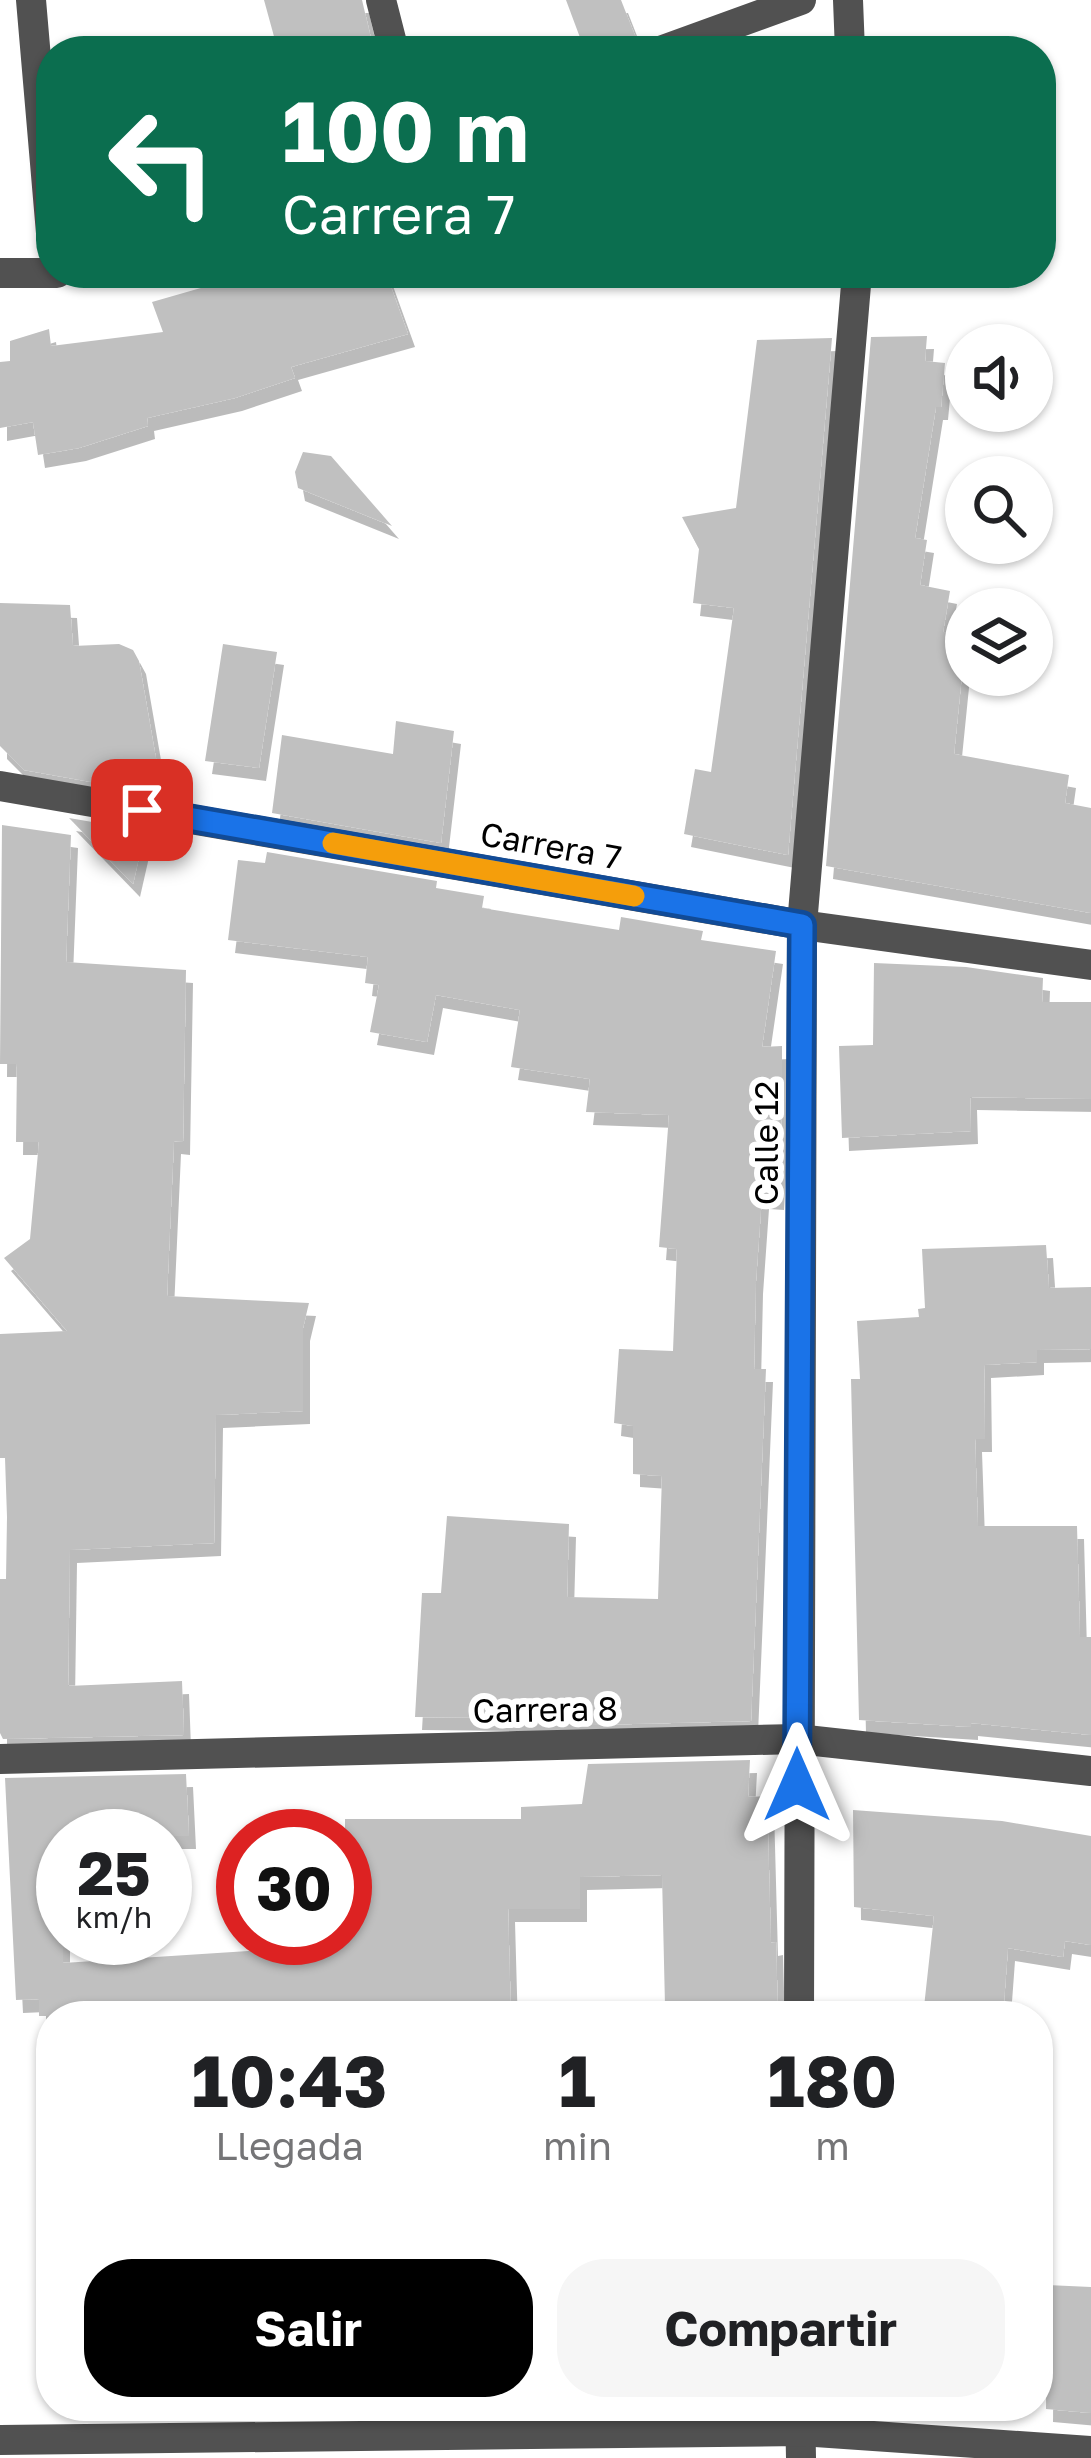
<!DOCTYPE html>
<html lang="es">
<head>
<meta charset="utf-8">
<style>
	:root { --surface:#fff; --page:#f6f6f6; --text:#202124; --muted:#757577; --accent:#000 }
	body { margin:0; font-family:"Golos Text",sans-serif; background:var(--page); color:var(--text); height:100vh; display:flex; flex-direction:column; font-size:45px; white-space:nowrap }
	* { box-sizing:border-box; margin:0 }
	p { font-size:39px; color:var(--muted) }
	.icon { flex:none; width:66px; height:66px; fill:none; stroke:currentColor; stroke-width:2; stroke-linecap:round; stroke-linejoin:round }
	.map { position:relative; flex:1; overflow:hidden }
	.panel { position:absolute; left:36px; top:2001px; width:1017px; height:420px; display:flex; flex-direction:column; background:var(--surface); border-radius:48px; box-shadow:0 3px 9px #0004 }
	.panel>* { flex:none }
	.hud { position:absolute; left:36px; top:36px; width:1020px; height:252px; border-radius:48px; box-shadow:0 3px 9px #0004; background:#0b6e4f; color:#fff; overflow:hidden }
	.controls { position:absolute; left:945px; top:324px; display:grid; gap:24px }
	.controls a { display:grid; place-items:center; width:108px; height:108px; border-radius:50%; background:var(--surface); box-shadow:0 3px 9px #0004; font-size:60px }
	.speed { position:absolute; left:36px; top:1809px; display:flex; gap:24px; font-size:60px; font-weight:700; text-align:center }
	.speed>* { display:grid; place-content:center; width:156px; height:156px; border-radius:50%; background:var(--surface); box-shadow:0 3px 9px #0004; line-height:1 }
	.speed small { font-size:30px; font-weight:400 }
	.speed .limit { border:18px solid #d22; background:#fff; color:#111 }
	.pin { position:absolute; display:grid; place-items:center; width:102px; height:102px; color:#fff; margin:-51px; border-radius:24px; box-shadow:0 6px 18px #0006 }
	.me { position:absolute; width:132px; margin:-66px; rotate:0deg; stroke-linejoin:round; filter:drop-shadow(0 0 9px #0008) }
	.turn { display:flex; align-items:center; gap:42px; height:252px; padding:0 48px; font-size:54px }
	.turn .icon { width:156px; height:156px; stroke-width:2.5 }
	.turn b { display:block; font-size:84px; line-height:102px }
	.eta { display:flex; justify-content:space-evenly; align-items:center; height:204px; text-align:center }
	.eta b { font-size:72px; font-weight:700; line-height:84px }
	.action { display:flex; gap:24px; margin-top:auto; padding:24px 48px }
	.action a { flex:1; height:138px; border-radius:48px; background:var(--accent); color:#fff; font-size:48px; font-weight:700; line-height:138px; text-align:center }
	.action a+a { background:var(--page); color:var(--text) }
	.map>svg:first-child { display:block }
</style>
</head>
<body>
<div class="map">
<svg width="1091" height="2458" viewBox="0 0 1091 2458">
	<defs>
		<filter id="shadow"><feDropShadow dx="7" dy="13" stdDeviation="0" flood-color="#0004"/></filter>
	</defs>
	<rect width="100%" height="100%" fill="#fff"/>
	<!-- building -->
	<g fill="#c0c0c0" filter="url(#shadow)">
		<path d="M264,0H362L374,51H278Z"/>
		<path d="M566,0H621L641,51H585Z"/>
		<path d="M253,273H386L408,334L291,367L295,378L235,398L147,418L148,426L79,448L38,455L33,422L0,428V362L10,361V341L49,329L51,346L163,332L152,302Z"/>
		<path d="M927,336L925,361L945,363L941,407H936L915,538L927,540L920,585L950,591L943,632L966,635L954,754L1069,775L1065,803L1091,808V913L826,866L871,337Z"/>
		<path d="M832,338L788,855L684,834L695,769L711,772L734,608L693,603L699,549L682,517L736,508L757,340Z"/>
		<path d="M303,452L331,456L392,526L298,488L295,472Z"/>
		<path d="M0,603L70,605L73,646L119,644L133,650L139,661L158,770L153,793L24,770L0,746Z"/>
		<path d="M223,644L277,652L259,768L205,761Z"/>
		<path d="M396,721L454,731L441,843L272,813L282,735L393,754Z"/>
		<path d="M69,818L145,831L133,884Z"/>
		<path d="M2,825L71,835L66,962L186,970L183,1142L174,1141L167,1296L309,1303L303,1328V1411L216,1415L214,1543L70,1550L68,1686L182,1681L184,1735L3,1739L0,1733V1579H6L7,1517L5,1458H0V1334L67,1331L4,1258L30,1239L39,1142H16L17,1064H0Z"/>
		<path d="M267,852L437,881L436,888L484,896L482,908L619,930L621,917L703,931L701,940L776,951L762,1047L782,1046V1111L777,1197L762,1196L756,1281L754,1369H766L751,1721L593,1725L508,1718L415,1717L422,1593H441L447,1516L569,1524L567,1597L658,1599L662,1476L633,1474V1426L614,1423L619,1349L673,1351L677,1249L659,1247L669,1115L586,1112L590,1079L511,1067L520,1010L436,995L427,1042L370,1032L379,985L365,983L368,957L228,940L238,860L265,863Z"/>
		<path d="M874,963L966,967L1043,978L1042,1002H1091V1099L970,1097L971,1131L842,1138L839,1046L873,1045Z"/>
		<path d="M1046,1245L1049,1288L1091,1287V1349L1037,1350V1362L984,1365L985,1439H975L978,1526H1077L1080,1637H1091V1735L971,1723V1727L859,1720L851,1379H860L857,1321L919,1317L918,1309L925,1308L922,1249Z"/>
		<path d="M750,1760L748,1797L767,1796L771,1943L776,1942L778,2016H694V2004L665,2006L662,1875L580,1877V1909H508L511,2016H403V2006L257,2016H39V1999L16,2000L5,1778L186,1774L189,1836H63V1963L310,1947L309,1938H345V1819H521V1807L582,1804L588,1764Z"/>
		<path d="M853,1810L1002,1821L1091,1836V1945L1065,1941L1063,1957L1008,1948L1003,2016H923L934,1916L854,1907Z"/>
		<path d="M1047,2285L1091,2287V2413L1046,2409Z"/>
	</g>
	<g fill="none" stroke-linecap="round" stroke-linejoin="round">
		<!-- minor -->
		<g stroke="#515151" stroke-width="30">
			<path d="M31,0L51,233"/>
			<path d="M381,0L394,51"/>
			<path d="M848,0L850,51"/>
			<path d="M660,51L801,0"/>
			<path d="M0,273H57"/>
			<path d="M0,786L802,925L1091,965"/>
			<path d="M0,1759L797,1739L1091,1771"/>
			<path d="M799,2016L802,925L857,273"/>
			<path d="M800,2406L801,2458"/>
			<path d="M0,2440L801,2431L1091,2451"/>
		</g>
	</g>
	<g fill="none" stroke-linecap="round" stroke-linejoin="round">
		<defs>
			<path id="route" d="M142,810L802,925L797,1785"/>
		</defs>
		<!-- route casing -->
		<use href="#route" stroke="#114b97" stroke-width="30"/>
		<!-- route -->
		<use href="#route" stroke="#1a73e8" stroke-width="21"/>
		<!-- slow -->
		<path stroke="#f59e0b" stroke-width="21" d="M333,843L634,896"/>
	</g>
	<g text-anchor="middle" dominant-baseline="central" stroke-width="12" stroke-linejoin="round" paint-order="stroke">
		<!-- street labels -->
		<g font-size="33" fill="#000" stroke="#fff">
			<text transform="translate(551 845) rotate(10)">Carrera 7</text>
			<text transform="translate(765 1143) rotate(-90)">Calle 12</text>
			<text transform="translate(545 1709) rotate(-1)">Carrera 8</text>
		</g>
	</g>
</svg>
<div class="controls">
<a><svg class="icon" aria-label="sound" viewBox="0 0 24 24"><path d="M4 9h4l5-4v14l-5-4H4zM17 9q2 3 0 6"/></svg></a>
<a><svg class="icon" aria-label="search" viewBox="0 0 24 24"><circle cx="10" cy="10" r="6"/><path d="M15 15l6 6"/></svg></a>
<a><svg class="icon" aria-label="layers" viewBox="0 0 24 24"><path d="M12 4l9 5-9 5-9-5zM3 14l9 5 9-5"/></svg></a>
</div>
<div class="speed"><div>25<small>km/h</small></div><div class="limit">30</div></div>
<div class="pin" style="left:142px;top:810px;background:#d93025"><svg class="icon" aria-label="arrive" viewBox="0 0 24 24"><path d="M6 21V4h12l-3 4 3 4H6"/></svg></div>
<svg class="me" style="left:797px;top:1785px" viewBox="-20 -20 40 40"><path d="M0-17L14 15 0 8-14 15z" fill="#1a73e8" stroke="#fff" stroke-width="4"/></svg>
<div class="hud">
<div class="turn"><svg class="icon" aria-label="left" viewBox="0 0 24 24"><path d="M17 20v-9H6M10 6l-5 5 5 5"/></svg><div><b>100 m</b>Carrera 7</div></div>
</div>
<section class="panel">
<div class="eta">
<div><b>10:43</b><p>Llegada</p></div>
<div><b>1</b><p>min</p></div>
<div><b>180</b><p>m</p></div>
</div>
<div class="action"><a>Salir</a><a>Compartir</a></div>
</section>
</div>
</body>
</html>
